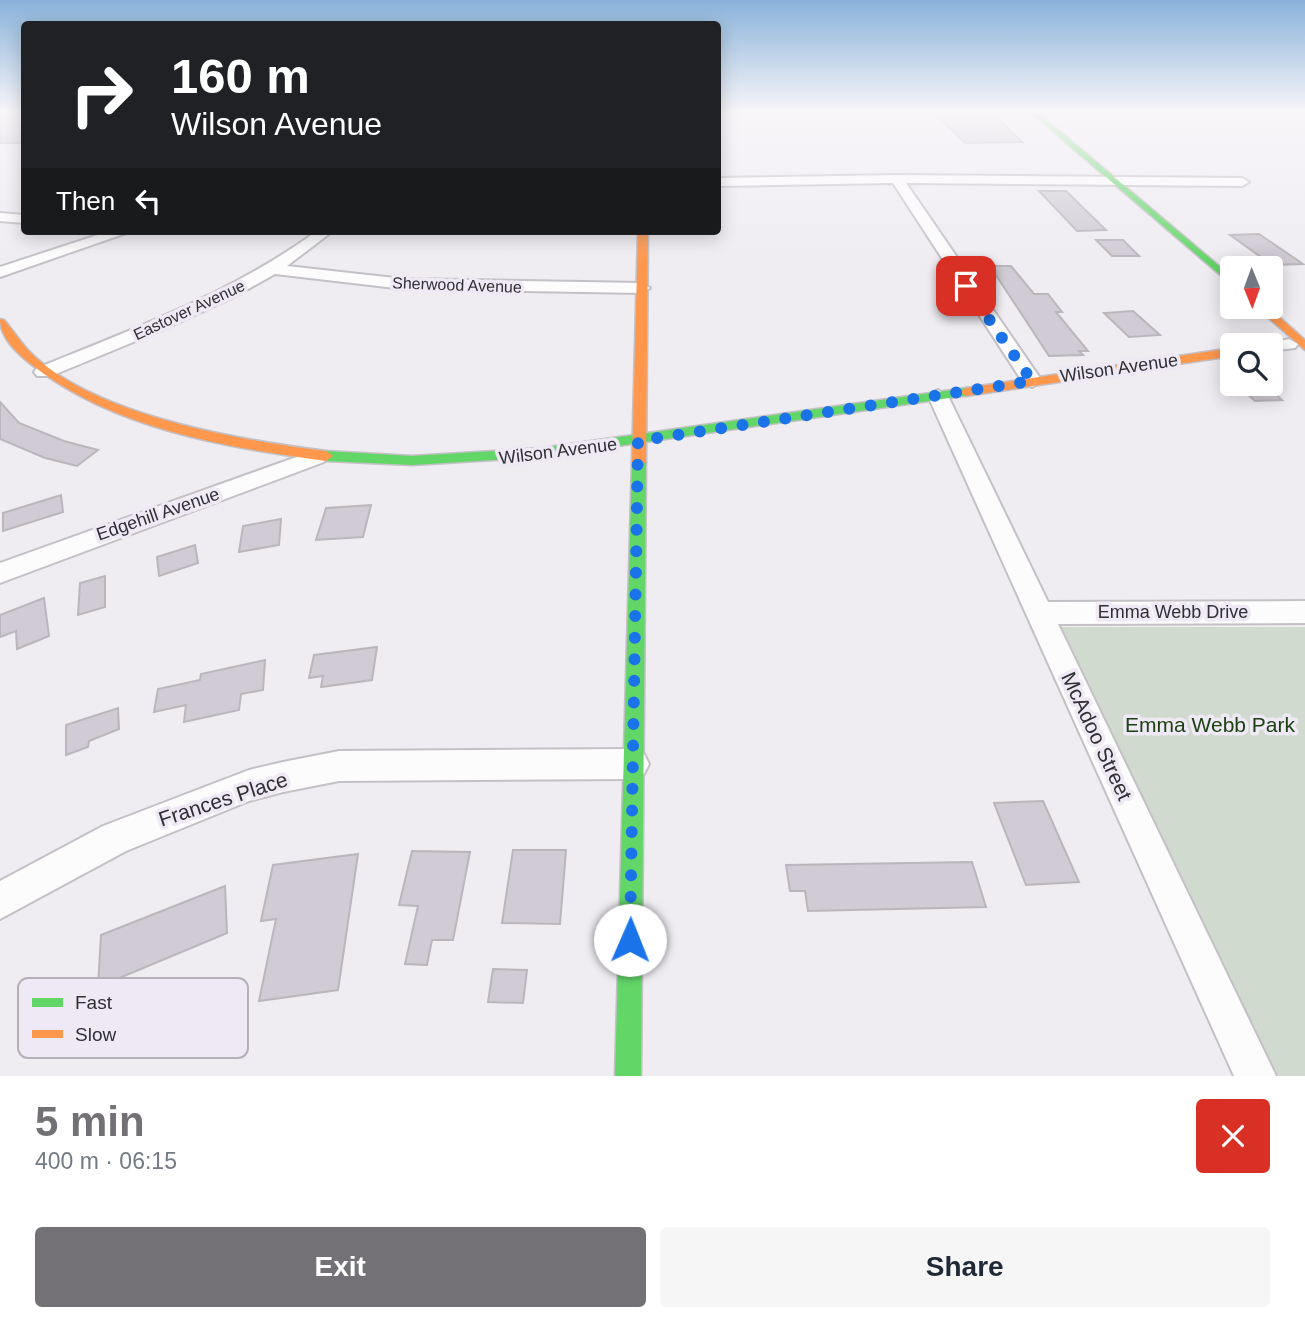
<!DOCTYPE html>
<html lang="en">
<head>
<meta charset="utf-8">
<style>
	:root { --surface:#fff; --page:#f6f6f7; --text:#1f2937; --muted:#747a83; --accent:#737176 }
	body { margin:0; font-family:Arial,sans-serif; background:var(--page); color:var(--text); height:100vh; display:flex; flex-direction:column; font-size:26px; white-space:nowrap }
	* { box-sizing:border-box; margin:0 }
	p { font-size:23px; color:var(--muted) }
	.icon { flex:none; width:38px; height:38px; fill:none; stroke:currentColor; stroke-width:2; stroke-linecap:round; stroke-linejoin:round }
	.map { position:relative; height:1076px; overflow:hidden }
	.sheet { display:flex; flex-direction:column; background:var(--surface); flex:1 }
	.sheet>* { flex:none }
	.banner { position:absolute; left:21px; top:21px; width:700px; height:214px; border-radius:7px; box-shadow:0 4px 18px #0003; background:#202124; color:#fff; overflow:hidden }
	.needle { width:46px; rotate:179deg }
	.fabs { position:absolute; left:1220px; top:256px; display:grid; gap:14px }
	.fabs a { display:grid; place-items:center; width:63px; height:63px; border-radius:7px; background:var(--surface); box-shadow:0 4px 18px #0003; font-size:35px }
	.pin { position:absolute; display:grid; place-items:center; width:60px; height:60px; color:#fff; margin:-30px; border-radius:14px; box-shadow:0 4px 10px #0006 }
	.me { position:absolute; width:77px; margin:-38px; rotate:1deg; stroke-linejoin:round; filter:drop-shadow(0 0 5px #0008) }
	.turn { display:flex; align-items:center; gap:24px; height:147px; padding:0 35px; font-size:32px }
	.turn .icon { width:91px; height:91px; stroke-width:2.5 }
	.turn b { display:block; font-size:49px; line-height:60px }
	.then { display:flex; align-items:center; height:66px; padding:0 35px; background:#0003; gap:14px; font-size:26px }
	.round { display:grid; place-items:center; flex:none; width:74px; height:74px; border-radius:7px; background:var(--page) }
	.headline { display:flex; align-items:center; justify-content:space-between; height:119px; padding:0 35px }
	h1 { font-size:42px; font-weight:700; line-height:52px; color:var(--accent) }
	.primary-button { display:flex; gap:14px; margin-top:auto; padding:14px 35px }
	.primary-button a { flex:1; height:80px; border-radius:7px; background:var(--accent); color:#fff; font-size:28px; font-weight:700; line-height:80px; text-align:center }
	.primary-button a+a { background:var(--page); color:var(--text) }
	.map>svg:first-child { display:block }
</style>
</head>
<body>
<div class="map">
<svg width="1305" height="1076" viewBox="0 0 1305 1076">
	<rect width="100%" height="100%" fill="#efecf2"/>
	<!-- green -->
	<path fill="#d0dace" d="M1056,627H1305V1076H1274Z"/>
	<!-- building -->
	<g fill="#d0cbd4" stroke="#bab7bc" stroke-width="2">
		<path d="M932,111L991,112L1022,142L965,143Z"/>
		<path d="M10,113H24V143H0V118Z"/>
		<path d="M1039,191H1066L1106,230L1077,231Z"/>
		<path d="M1259,234L1303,264L1272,265L1230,235Z"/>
		<path d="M1096,240H1123L1139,256H1112Z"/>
		<path d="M990,266H1011L1034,294H1048L1062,312H1056L1088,351H1079L1083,355L1049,356Z"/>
		<path d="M1133,311L1160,335L1129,337L1104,313Z"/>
		<path d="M1235,383H1263L1282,400L1255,401Z"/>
		<path d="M0,402L19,423L64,441L98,450L77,466L45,458L0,439Z"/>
		<path d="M61,495L63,512L3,531V513Z"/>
		<path d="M371,505L363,537L316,540L326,508Z"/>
		<path d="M281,519L279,545L239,552L243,526Z"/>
		<path d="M195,545L198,563L159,576L157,557Z"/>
		<path d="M105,576V607L78,615L80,583Z"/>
		<path d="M44,598L49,636L17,649L16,631L0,637V615Z"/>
		<path d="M377,647L372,680L321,687L323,676L309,678L314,655Z"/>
		<path d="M265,660L263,690L241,694L239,710L184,722L186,705L154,712L158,689L200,680L201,674Z"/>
		<path d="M118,708L119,729L89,741L88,747L66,755V725Z"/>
		<path d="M1043,801L1079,882L1026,885L994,803Z"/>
		<path d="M513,850H566L560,924L502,923Z"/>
		<path d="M412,851L470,852L453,940H432L427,965L405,964L418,906L399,905Z"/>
		<path d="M358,854L338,990L259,1001L276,919L261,921L273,865Z"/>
		<path d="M972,862L986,907L808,911L805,891H790L786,865Z"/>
		<path d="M225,886L227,933L98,987L101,935Z"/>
		<path d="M493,969L527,970L523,1003L488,1002Z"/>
	</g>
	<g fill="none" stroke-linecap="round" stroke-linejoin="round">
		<defs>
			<g id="street">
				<path d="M897,175L1242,178L1249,182L1242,186L906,183L1042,381L1032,387L1022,381L893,183L718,186V178Z"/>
				<path d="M0,213L24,215V223L0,221Z"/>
				<path d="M110,231H132L0,277V267Z"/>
				<path d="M317,231H333L287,266L404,279L642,283L650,288L642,293L404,289L275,274L232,298L160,331L51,376H37L34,372L37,368C134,329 232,293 317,231Z"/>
				<path d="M1289,339L1298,344L1295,348L1270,351V345H1262Z"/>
				<path d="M938,390L948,396L1048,602L1305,601V623L1058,624L1276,1076H1234L928,396Z"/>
				<path d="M316,450L327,457L324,462L0,583V563Z"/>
				<path d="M633,749L644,754L649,764L644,774L633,779L339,781L283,792L249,801L126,851L0,919V881L103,826L249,770L283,762L339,751Z"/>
			</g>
			<g id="fast">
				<path d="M1029,111H1036L1232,277V285Z"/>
				<path d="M966,388L970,389V395L542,457L412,465L326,461L319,456L326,451L412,456L542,448Z"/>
				<path d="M639,457L646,462L641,1076H615L632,462Z"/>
			</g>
			<g id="slow">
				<path d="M638,231H648L646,462L639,467L632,462Z"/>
				<path d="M1255,306H1267L1305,340V350Z"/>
				<path d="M0,319L4,320C12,329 19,340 27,349C89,415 239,440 326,451L333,456L326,461C225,447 114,429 32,365C18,354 0,338 0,319Z"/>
				<path d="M1232,348V356L966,396L960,392L966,388Z"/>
			</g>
		</defs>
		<!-- street casing -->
		<use href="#street" stroke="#c4c1c6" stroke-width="4"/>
		<!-- fast casing -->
		<use href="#fast" stroke="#c4c1c6" stroke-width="3"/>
		<!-- slow casing -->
		<use href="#slow" stroke="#c4c1c6" stroke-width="3"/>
		<!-- street -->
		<use href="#street" fill="#fdfcfd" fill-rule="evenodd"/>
		<!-- fast -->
		<use href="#fast" fill="#63d668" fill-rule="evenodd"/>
		<!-- slow -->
		<use href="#slow" fill="#ff974d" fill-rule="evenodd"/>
	</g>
	<!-- sky -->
	<linearGradient id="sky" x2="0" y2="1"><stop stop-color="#89b2da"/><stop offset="0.43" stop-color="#f8f6f9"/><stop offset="1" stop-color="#f8f6f9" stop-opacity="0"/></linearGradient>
	<rect width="1305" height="261" fill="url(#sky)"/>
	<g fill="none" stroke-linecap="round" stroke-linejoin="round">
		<!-- route -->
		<path stroke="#1a73e8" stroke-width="12" stroke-dasharray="0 21.6" d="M630,940L638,441L1032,381L966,286"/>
	</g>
	<g text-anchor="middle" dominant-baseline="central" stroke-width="7" stroke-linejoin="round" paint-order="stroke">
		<!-- far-street labels -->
		<g font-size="16" fill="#302f33" stroke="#eee9f5">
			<text transform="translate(457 285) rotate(2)">Sherwood Avenue</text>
			<text transform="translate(189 310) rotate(-25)">Eastover Avenue</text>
		</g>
		<!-- street labels -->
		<g font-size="18" fill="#302f33" stroke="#eee9f5">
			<text transform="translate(1119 368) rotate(-8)">Wilson Avenue</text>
			<text transform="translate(558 451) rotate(-7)">Wilson Avenue</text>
			<text transform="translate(158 514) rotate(-19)">Edgehill Avenue</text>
			<text x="1173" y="612">Emma Webb Drive</text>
		</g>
		<!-- near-park labels -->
		<g font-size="21" fill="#1c4113" stroke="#eee9f5">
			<text x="1210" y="724">Emma Webb Park</text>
		</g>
		<!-- near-street labels -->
		<g font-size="21" fill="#302f33" stroke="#eee9f5">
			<text transform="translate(1097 736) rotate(65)">McAdoo Street</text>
			<text transform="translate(223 799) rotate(-18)">Frances Place</text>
		</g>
	</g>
	<!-- legend -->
	<rect x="18" y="978" width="230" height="80" rx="10" fill="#eee9f5" stroke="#b5b1bb" stroke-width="2"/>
	<rect x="32" y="998" width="31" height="9" fill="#63d668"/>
	<rect x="32" y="1030" width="31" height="8" fill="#ff974d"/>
	<g font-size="19" fill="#302f33">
		<text x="75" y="1009">Fast</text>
		<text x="75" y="1041">Slow</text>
	</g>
</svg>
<div class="fabs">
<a><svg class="needle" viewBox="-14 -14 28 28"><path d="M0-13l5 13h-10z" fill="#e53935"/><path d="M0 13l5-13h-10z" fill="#747a83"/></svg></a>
<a><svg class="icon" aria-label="search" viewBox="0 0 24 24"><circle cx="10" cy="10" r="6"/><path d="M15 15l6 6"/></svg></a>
</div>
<div class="pin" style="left:966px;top:286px;background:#d93025"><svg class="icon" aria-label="arrive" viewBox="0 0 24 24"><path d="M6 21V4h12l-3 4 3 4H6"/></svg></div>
<svg class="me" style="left:630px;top:940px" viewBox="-20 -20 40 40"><circle r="19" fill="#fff"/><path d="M0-13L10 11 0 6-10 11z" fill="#1a73e8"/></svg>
<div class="banner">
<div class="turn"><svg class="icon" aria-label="right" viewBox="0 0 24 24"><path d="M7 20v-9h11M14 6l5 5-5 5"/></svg><div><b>160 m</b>Wilson Avenue</div></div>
<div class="then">Then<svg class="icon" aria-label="left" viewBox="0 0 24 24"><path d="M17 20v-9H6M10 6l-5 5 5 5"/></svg></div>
</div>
</div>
<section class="sheet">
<div class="headline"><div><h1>5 min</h1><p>400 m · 06:15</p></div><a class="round" style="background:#d93025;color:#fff"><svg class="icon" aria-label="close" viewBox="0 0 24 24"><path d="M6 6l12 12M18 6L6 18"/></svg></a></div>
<div class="primary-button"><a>Exit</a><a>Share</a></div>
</section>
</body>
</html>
